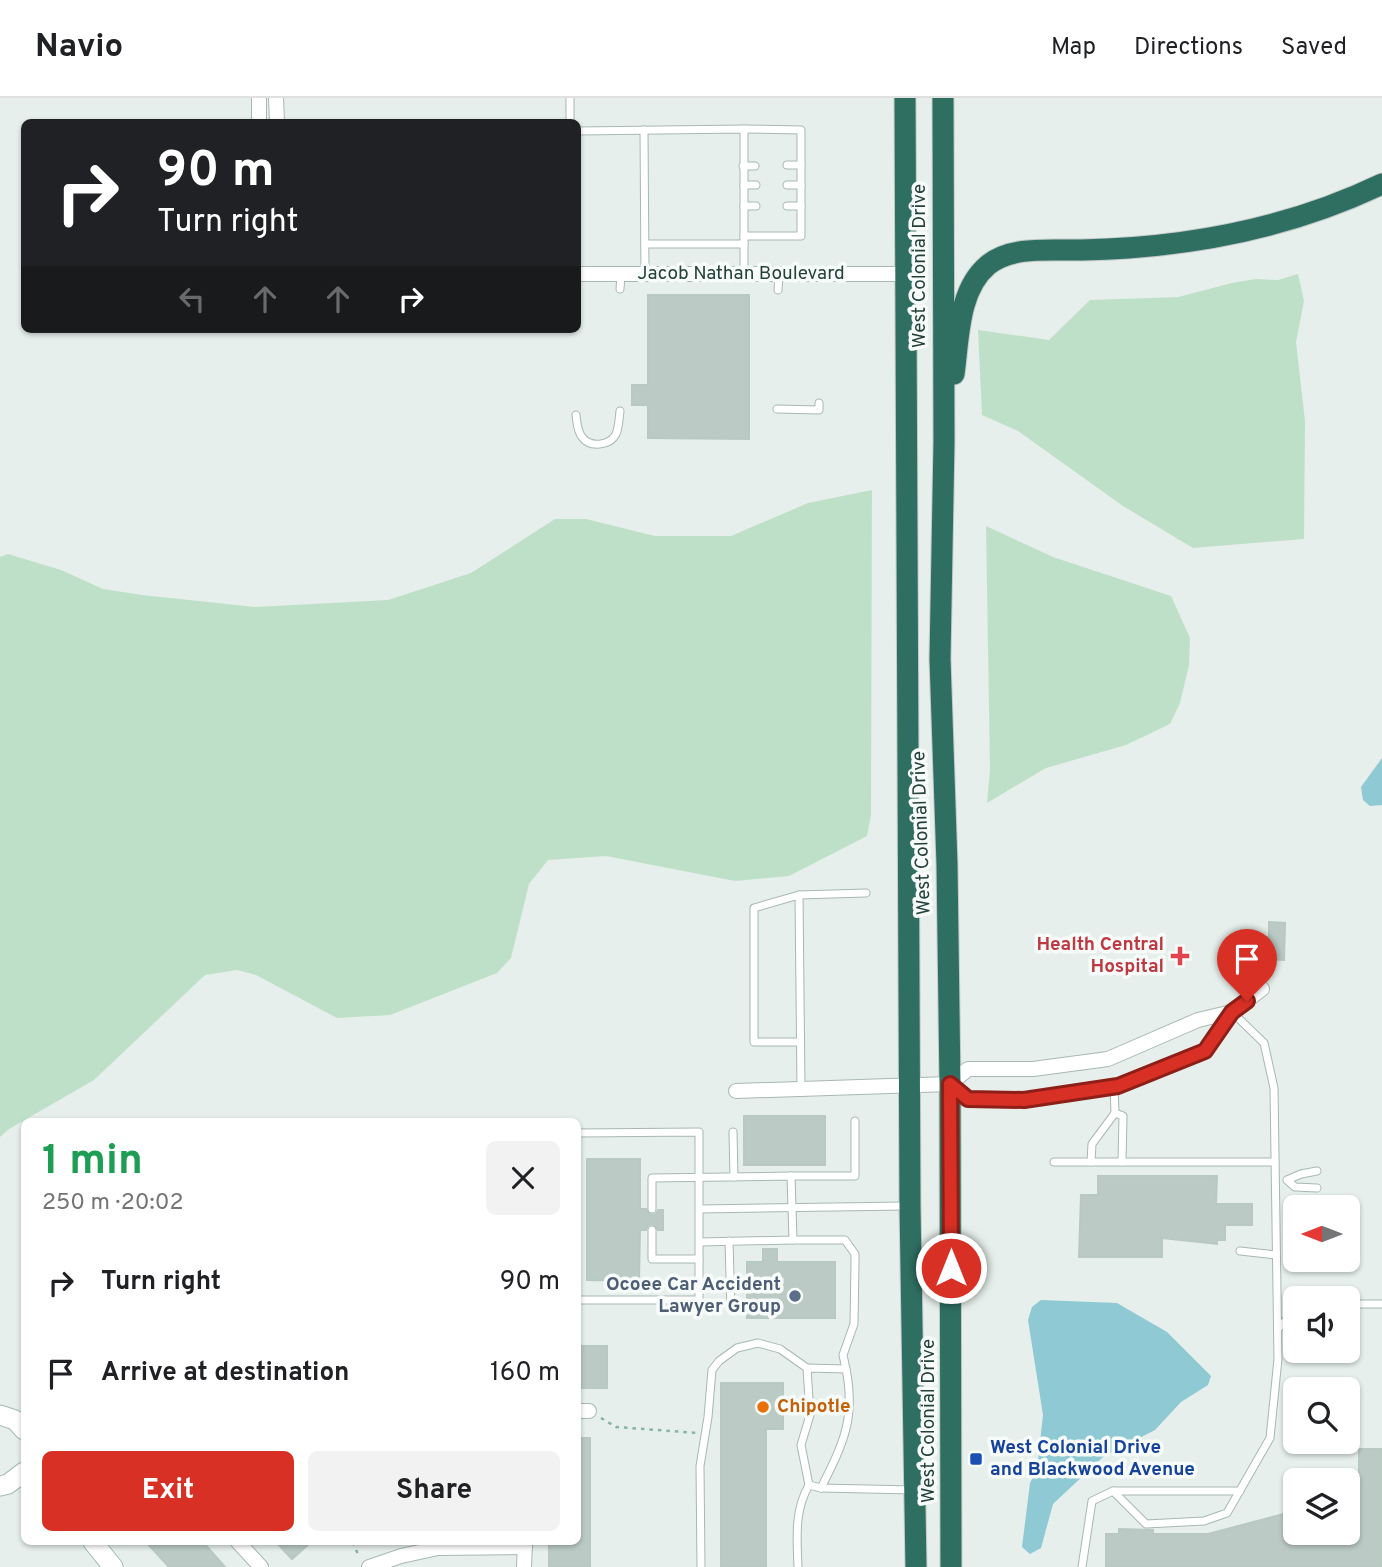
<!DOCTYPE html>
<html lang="en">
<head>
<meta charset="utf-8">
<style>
	:root { --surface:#fff; --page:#f2f2f2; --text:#202124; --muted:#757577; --line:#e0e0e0; --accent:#d93025 }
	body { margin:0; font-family:Overpass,sans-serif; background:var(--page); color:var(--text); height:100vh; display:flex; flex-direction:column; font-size:26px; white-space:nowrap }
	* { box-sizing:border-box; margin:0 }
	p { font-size:23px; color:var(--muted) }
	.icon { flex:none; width:38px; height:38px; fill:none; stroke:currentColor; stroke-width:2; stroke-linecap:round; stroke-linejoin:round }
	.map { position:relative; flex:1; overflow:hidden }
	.sheet { position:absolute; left:21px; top:1020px; width:560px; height:427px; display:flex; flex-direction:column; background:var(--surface); border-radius:10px; box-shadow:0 2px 5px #0004 }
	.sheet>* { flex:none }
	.banner { position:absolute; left:21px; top:21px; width:560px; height:214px; border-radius:10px; box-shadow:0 2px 5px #0004; background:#202124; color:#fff; overflow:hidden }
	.needle { width:46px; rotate:270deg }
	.tools { position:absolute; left:1283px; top:1097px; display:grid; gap:14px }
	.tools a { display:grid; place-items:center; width:77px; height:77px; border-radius:10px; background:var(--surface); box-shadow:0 2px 5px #0004; font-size:35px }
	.pin { position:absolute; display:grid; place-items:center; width:60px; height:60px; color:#fff; margin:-72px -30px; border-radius:50% 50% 50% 0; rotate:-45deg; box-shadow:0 0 7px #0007 }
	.pin .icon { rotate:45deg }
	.me { position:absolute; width:77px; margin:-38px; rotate:0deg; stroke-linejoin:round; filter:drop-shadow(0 0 5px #0008) }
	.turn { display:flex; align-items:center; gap:24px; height:147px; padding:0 21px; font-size:32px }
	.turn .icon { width:91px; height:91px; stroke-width:2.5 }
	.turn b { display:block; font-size:49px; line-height:60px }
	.lanes { display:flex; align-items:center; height:66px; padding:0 21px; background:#0003; justify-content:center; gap:35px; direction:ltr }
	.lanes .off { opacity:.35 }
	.round { display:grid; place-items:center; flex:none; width:74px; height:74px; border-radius:10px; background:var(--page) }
	.summary { display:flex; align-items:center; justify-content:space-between; height:119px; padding:0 21px }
	h1 { font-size:42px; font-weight:700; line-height:52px; color:#1e9e55 }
	.action { display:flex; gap:14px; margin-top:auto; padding:14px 21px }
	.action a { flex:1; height:80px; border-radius:10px; background:var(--accent); color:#fff; font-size:28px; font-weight:700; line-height:80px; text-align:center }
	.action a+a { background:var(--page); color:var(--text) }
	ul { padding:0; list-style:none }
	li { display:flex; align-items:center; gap:21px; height:91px; padding:0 21px }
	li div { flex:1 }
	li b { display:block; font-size:26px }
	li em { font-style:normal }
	header { display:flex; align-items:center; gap:42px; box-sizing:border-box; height:98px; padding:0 35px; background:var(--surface); border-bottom:2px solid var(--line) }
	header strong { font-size:33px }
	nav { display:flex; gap:38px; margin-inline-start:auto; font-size:24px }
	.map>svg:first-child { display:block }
</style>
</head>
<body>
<header>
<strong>Navio</strong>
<nav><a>Map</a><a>Directions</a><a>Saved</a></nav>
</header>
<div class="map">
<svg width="1382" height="1469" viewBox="0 0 1382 1469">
	<rect width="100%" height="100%" fill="#e6efeb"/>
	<!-- green -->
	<g fill="#bfe0c8">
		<path d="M1298,176L1304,203L1296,244L1305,323L1304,441L1193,450L1123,408L1018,333L982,317L978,232L1049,242L1090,202L1178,199L1232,185L1256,181L1278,182Z"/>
		<path d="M872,392L871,717L867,738L789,778L735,783L606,758L548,762L529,786L511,860L497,875L390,917L337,920L256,877L237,872L205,877L94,982L9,1031L0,1039V459L8,456L61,472L103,491L142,497L255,509L388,502L471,475L555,421H586L655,438H731L808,405Z"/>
		<path d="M986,428L1053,459L1171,498L1190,540L1189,567L1180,605L1170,626L1126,647L1046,670L987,705L990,671Z"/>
	</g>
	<!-- water -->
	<g fill="#8ec9d4">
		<path d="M1382,660V707L1370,708L1363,702L1361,689Z"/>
		<path d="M1041,1202L1117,1205L1167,1234L1211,1278L1208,1287L1181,1304L1155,1332L1103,1359L1053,1406L1041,1450L1030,1456L1022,1449L1030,1385L1037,1371L1043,1317L1028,1222L1032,1209Z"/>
	</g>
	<!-- building -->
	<g fill="#bbcac4" stroke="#b8c9c2" stroke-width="2">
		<path d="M648,197H749V341L648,340V307H632V287H648Z"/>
		<path d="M1269,824L1285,825L1284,862L1262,861L1263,839H1269Z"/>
		<rect x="744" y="1018" width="81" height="49"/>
		<path d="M587,1061H640V1111H646L651,1117L656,1116L658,1112H663V1132H658L653,1126L648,1127L646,1132H640L639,1183L587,1182Z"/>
		<path d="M1098,1078H1217L1216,1106H1252V1127H1225V1142H1217V1146L1162,1140V1159H1079L1081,1097H1098Z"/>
		<path d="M763,1151H777V1164H835V1220H747V1164H763Z"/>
		<rect x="578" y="1248" width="29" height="42"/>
		<path d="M721,1285H783V1331H766V1469H721Z"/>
		<path d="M578,1340H590V1469H549V1444H578Z"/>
		<path d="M1359,1351H1382V1469H1106V1436H1119V1431L1153,1432V1436H1208L1295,1413V1435H1348V1378L1359,1381Z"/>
		<path d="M146,1444H203L225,1469H169Z"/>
		<path d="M276,1444H311L292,1461Z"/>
	</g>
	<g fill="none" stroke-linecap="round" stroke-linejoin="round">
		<defs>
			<g id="lane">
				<path d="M570,0V24"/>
				<path d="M744,31L801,32V138H744"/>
				<path d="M644,32L645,176"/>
				<path d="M578,33L744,31V176"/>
				<path d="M787,67H801"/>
				<path d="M743,68H755"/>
				<path d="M744,87H756"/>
				<path d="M787,87H801"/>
				<path d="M744,108H756"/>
				<path d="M787,108H801"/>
				<path d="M645,146H744"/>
				<path d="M620,191L621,177"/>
				<path d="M778,192L779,176"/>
				<path d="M777,311L819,312V305"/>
				<path d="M576,317C577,324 577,333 582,339C590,350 610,348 616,336C619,329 619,321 620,313"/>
				<path d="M799,797L801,990"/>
				<path d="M800,944H754V810L799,797L866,795"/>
				<path d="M1115,1015L1123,1018L1122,1064"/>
				<path d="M733,1034L734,1079"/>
				<path d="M578,1035L699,1034V1202H578"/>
				<path d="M1054,1064H1275"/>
				<path d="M1091,1064L1092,1046L1115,1015L1114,989"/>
				<path d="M1317,1073L1301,1076L1287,1082L1295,1089L1317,1090"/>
				<path d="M791,1078H855V1023"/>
				<path d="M652,1111V1080L791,1078L793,1142H845L855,1156V1165L854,1226L843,1257L846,1271"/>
				<path d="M700,1111L906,1108"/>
				<path d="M652,1132V1161H699"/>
				<path d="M729,1143L731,1211"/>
				<path d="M700,1144L793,1142"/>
				<path d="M1240,1153L1276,1157"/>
				<path d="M1348,1206H1382"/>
				<path d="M1278,1231L1295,1212"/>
				<path d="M809,1387L821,1390L913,1392"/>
				<path d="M1113,1393H1240"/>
				<path d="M701,1469L700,1368L708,1319L712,1272L719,1263L737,1250L758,1245L780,1251L807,1270"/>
				<path d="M798,1469C797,1440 794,1413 809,1387L801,1347L810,1317L807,1270L846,1271C856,1321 843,1346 821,1390"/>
				<path d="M1082,1469L1092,1403L1113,1393L1146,1426L1204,1423L1227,1415L1270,1340L1278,1261L1274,990L1264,945L1232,914"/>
			</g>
			<g id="street">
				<path d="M259,0V24"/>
				<path d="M276,0L277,24"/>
				<path d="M578,176H904"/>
				<path d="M950,986L968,1001L1024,1002L1118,988L1205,953L1232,914L1262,891"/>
				<path d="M736,993L950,986L968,971H1033L1108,961L1198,922L1232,914"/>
				<path d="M578,1313H589"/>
				<path d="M238,1444L261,1469"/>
				<path d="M369,1469L401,1458L438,1450L525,1449"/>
				<path d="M524,1469L525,1444"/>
			</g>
			<g id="secondary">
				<path d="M0,1317L15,1322L24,1332"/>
				<path d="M0,1388L8,1386L24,1374"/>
				<path d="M93,1444L113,1469"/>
			</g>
			<g id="highway">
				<path d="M905,0L910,1108L916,1469"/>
				<path d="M943,0L944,344L940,561L947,766L950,986L951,1469"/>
				<path d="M954,276C959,240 958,192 988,167C1012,147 1053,153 1082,152C1185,150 1288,131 1382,86"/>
			</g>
		</defs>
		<!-- lane casing -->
		<use href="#lane" stroke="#a8b8b2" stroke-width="9"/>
		<!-- street casing -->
		<use href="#street" stroke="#a8b8b2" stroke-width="16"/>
		<!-- secondary casing -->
		<use href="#secondary" stroke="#a4bbb3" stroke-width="21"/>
		<!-- highway casing -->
		<use href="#highway" stroke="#c2cac8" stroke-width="23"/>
		<!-- path -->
		<g stroke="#86b3a5" stroke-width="2.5" stroke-dasharray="3.5 5" stroke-linecap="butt">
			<path d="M601,1320L616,1329L697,1335"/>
			<path d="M353,1444L359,1459"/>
		</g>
		<!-- lane -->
		<use href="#lane" stroke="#fff" stroke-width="7"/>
		<!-- street -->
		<use href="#street" stroke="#fff" stroke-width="14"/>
		<!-- secondary -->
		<use href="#secondary" stroke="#fff" stroke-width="19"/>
		<!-- highway -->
		<use href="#highway" stroke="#2f6f62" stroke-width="21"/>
	</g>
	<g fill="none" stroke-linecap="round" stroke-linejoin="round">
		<defs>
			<path id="route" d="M951,1170L950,986L968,1001L1024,1002L1118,988L1205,953L1232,914L1247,903"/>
		</defs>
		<!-- route casing -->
		<use href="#route" stroke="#8d1f18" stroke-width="18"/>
		<!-- route -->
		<use href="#route" stroke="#d93025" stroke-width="12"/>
	</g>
	<!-- markers -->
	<path fill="#e0444e" stroke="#f7fbf9" stroke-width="2.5" d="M1176.5 847.5h7v7h7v7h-7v7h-7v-7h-7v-7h7z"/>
	<circle fill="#5c6f8a" stroke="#f7fbf9" stroke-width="2.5" cx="795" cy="1198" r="7"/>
	<circle fill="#e8710a" stroke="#f7fbf9" stroke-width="2.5" cx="763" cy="1309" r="7"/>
	<rect fill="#1a4fb4" stroke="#f7fbf9" stroke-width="2.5" x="969" y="1354" width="14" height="14" rx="3.5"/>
	<g text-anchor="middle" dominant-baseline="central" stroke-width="7" stroke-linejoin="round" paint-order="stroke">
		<!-- street labels -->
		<g font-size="19" fill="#24423a" stroke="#f7fbf9">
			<text transform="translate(920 168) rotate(-90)">West Colonial Drive</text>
			<text x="741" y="176">Jacob Nathan Boulevard</text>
			<text transform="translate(922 735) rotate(-92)">West Colonial Drive</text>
			<text transform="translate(929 1323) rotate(-90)">West Colonial Drive</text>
		</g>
		<!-- health labels -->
		<g font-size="19" font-weight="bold" fill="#be3a42" stroke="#f7fbf9" text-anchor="end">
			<text x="1164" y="847">Health Central<tspan x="1164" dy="22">Hospital</tspan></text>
		</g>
		<!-- service labels -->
		<g font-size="19" font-weight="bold" fill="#4e5e75" stroke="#f7fbf9" text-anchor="end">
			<text x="781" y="1187">Ocoee Car Accident<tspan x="781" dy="22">Lawyer Group</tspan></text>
		</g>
		<!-- food labels -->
		<g font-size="19" font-weight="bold" fill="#c56008" stroke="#f7fbf9" text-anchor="start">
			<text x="777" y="1309">Chipotle</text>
		</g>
		<!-- transit labels -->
		<g font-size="19" font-weight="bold" fill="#164399" stroke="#f7fbf9" text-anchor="start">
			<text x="990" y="1350">West Colonial Drive<tspan x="990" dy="22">and Blackwood Avenue</tspan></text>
		</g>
	</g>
</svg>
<div class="tools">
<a><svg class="needle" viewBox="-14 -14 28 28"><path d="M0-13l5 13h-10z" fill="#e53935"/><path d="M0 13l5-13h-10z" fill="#757577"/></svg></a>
<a><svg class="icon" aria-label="sound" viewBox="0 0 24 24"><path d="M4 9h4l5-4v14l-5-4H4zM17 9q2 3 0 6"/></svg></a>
<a><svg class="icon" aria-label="search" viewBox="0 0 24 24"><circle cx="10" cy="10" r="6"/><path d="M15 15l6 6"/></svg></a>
<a><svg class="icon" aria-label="layers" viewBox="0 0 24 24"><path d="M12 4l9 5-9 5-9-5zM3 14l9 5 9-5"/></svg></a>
</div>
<div class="pin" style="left:1247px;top:903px;background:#d93025"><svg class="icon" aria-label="arrive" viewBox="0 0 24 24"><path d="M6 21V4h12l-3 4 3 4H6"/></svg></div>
<svg class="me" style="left:951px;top:1170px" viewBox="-20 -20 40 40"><circle r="17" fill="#d93025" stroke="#fff" stroke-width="3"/><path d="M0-11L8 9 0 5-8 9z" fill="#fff"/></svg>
<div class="banner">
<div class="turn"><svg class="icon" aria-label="right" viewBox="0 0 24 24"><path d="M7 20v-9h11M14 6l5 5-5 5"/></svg><div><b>90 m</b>Turn right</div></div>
<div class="lanes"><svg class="icon off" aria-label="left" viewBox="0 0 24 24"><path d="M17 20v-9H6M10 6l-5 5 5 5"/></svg><svg class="icon off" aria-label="ahead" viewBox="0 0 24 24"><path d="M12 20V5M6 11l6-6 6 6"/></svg><svg class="icon off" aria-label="ahead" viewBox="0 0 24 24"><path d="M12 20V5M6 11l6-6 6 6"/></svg><svg class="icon" aria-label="right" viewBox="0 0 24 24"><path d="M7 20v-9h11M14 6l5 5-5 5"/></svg></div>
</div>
<section class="sheet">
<div class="summary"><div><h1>1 min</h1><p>250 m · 20:02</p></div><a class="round"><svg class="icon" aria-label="close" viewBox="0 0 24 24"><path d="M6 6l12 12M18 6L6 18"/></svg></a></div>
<ul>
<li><svg class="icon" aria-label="right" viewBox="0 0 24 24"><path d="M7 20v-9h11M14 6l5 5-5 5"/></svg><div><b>Turn right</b></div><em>90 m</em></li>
<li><svg class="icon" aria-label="arrive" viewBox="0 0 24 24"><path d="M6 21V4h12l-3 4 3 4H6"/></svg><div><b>Arrive at destination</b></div><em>160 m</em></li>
</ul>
<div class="action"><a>Exit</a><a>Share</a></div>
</section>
</div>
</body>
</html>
